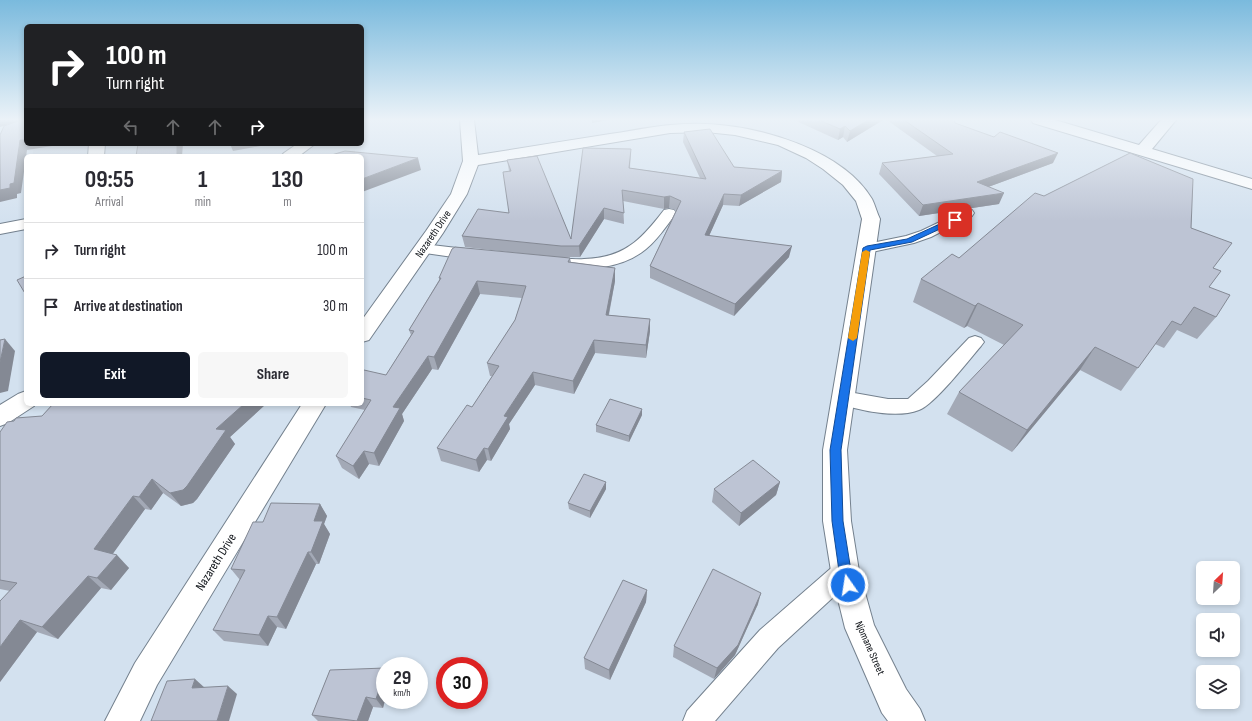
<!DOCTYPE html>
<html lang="en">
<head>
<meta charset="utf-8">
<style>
	:root { --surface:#fff; --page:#f7f7f7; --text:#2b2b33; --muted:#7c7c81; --line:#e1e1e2; --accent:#111827 }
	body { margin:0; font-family:"Sofia Sans Condensed",sans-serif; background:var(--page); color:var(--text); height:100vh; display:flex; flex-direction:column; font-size:15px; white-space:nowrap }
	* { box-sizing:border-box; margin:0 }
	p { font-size:13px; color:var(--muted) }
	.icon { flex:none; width:22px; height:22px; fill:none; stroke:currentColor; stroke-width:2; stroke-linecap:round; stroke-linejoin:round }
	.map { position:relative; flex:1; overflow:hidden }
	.sheet { position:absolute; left:24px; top:154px; width:340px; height:252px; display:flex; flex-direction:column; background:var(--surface); border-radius:6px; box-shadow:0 2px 6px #0003 }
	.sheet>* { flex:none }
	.top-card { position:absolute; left:24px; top:24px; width:340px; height:122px; border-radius:6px; box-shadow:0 2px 6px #0003; background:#202124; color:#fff; overflow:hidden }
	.needle { width:26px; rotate:25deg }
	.buttons { position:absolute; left:1196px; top:561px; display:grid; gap:8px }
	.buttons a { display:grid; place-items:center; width:44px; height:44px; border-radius:6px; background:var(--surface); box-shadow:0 2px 6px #0003; font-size:20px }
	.speed { position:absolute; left:376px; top:657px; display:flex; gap:8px; font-size:20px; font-weight:700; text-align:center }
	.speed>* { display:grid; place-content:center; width:52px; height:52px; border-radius:50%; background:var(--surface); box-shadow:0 2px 6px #0003; line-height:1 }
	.speed small { font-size:10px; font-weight:400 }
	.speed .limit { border:6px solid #d22; background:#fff; color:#111 }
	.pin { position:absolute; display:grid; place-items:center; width:34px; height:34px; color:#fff; margin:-17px; border-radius:8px; box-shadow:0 2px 6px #0006 }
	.me { position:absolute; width:44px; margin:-22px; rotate:347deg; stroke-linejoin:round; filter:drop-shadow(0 0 3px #0008) }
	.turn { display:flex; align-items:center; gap:14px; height:84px; padding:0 16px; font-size:18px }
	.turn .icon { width:52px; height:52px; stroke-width:2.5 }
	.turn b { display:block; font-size:28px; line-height:34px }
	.lanes { display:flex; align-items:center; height:38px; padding:0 16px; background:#0003; justify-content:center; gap:20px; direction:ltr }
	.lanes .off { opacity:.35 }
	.eta { display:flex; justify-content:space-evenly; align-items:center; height:68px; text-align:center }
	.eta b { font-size:24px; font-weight:700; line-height:28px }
	.primary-button { display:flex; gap:8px; margin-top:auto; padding:8px 16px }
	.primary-button a { flex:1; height:46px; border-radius:6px; background:var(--accent); color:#fff; font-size:16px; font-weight:700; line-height:46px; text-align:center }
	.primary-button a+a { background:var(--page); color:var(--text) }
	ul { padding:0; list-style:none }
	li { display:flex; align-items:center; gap:12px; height:56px; padding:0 16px; border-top:1px solid var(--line) }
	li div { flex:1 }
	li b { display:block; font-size:15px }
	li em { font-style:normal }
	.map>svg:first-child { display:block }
</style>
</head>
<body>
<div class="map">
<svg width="1252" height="721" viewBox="0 0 1252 721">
	<rect width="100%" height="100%" fill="#d3e1ef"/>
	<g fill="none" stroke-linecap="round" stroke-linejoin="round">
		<defs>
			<g id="lane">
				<path d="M669,209L674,210L676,213L674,216C665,228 657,240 646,249C622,269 588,270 559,268L554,266L551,263L554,260C563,257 574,260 584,259C624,258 641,240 664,210Z"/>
				<path d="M967,209L972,210L974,213L972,216L931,237L914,243L867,253L862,251L859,248L862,245L906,236L921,231Z"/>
				<path d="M423,244L474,250L479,252L482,255L479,258L474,260L418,252L415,249L418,246Z"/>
				<path d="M975,336L981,338L984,342L981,346C968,361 935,404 919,410C896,419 859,410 836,403L834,398L836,393L843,391L888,399H908L928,381L969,338Z"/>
				<path d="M845,560L853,563L857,571L853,579L778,648L715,721H683L687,711L760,630L837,563Z"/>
			</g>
			<g id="street">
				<path d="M460,120H474L478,155C522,148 566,141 610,134C642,129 674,122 706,124C760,126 843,150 872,199C875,205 877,213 880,219L847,450L851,521L859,571L874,625L906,689L920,709L925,721H888L882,713L845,628L831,571L823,521V450L862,219L856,201L843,185L823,169L806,158L778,145L735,135L706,132L670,133L478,165L467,194L443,233L369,340L362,342V320L426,231L451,194L463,161Z"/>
				<path d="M1031,120H1055L1139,145L1161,120H1176L1152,149L1252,179V189L1033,123Z"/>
				<path d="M89,144H105L104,156H88Z"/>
				<path d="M297,144H315L299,156H281L284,153Z"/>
				<path d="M26,219V229L0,234V224Z"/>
				<path d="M26,391V404H35L34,406L8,423L0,426V405L18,394Z"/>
				<path d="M302,404H326L157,685L140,721H105L135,663Z"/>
			</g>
		</defs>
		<!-- lane casing -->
		<use href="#lane" stroke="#74818e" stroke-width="2"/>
		<!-- street casing -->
		<use href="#street" stroke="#74818e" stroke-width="2"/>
		<!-- lane -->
		<use href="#lane" fill="#fff" fill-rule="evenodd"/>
		<!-- street -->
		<use href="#street" fill="#fff" fill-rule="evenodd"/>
	</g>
	<!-- wall -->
	<g fill="#a3a9b6">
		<path d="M794,120H883L847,142L843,137L838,140Z"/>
		<path d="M887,120H954L955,123L1053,163L988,187L999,204L919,216L879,174L882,163L937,156Z"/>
		<path d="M684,132L734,167L782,171L781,182L739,206L723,205L709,236L789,257L734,316L650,278V266L676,210L669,208L664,209L623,201L624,224L604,219L580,257H565L570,258L571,262L615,268V281L609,315L650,319V331L646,358L595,353L574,394L535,385L509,424L510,429L491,461L487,460L479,472L441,461L437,448L472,407L492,376H490L487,363L515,320L522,298L480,294L438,370L432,369L402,414L404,421L379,466L369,464L359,479L342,468L336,456L365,410L351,407L350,404H362V372L386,375L411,335L409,330L439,280V278L526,254L465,247L462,236L509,213V171L507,160L571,239L631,149L630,168L700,178L683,142Z"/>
		<path d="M1044,196L1191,228L1213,268L1209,287L1216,317L1197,339L1177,330L1164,348L1155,344L1121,391L1080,370L1012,452L947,414L959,392L1004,345L967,326L964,328L913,302L921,279L959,258Z"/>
		<path d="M53,404H266L230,437L235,444L197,499L193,503L181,506L163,493L151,510L145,509L112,554L129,568L111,590L101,588L58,639L37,632L0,682L10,591L0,589V432L14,421L42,416Z"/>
		<path d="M642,409V415L629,442L596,432V425Z"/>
		<path d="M606,482V489L590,518L569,509L568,503Z"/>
		<path d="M780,482L776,495L739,526L712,502L714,489Z"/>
		<path d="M320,504L327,516L324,524L330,534L319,564H316L286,629L277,627L268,646L224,641L213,630L240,580L231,569L263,522Z"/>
		<path d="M647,590L646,602L610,680L585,669L584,658Z"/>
		<path d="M758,604L735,655L714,679L673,657L674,646Z"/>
		<path d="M330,670L385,700L383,708L373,707L368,721H318L312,715Z"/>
	</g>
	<!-- shaded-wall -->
	<g fill="#848994">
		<path d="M0,120H23L0,127Z"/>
		<path d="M592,120H609L592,123Z"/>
		<path d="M868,120H883L847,142L850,131Z"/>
		<path d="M845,126L843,137L838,140L840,129Z"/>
		<path d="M20,140H26V144H52V146L27,150L21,193L17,194V198L0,202V190Z"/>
		<path d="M177,144H183L182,156H177Z"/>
		<path d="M230,144H271L233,151Z"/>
		<path d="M1058,153L1053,163L972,193L977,182Z"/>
		<path d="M418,158L421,170L362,192V179Z"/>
		<path d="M782,171L781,182L739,206L741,195Z"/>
		<path d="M1004,193L999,204L919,216L923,205Z"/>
		<path d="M724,194L723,205L704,247L705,235Z"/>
		<path d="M670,196L669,208L664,209V197Z"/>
		<path d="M604,208V219L580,257L579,246Z"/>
		<path d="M792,246L789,257L734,316L735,304Z"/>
		<path d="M615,268V281L606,328V315Z"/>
		<path d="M477,281L480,294L438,370L434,357Z"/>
		<path d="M978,303L967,326L964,328L975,306Z"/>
		<path d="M650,319V331L646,358V345Z"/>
		<path d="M5,339L15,351L8,391L0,393V362Z"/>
		<path d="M594,340L595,353L574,394L573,381Z"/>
		<path d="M1095,347L1080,370L1012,452L1027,430Z"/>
		<path d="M428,356L432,369L402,414L404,421L379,466L374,453L393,407Z"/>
		<path d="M533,372L535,385L509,424L510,429L491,461L488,449L504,416Z"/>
		<path d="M244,404H266L230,437L235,444L197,499L193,503L181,506L170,493L216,429Z"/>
		<path d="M642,409V415L629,442V436Z"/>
		<path d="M484,448L487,460L479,472L476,460Z"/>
		<path d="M364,451L369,464L359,479L353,466Z"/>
		<path d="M152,479L163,493L151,510L139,497Z"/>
		<path d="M606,482V489L590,518V511Z"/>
		<path d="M780,482L776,495L739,526L741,513Z"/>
		<path d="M133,496L145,509L107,562L94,549Z"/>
		<path d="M320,504L327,516L324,524L330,534L319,564L311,552L314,521Z"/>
		<path d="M308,552L316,564L286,629L277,617Z"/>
		<path d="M117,555L129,568L111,590L97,578Z"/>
		<path d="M88,576L101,588L58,639L42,627Z"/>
		<path d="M647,590L646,602L610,680L609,670Z"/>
		<path d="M761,593L758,604L735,655L714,679L717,668Z"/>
		<path d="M268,616L277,627L268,646L259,635Z"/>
		<path d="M20,620L37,632L0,682V647Z"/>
		<path d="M385,671V700L383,708L376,699Z"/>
		<path d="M195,679L205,688H192Z"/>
		<path d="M228,686L237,694L229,721H217Z"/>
		<path d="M366,697L373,707L368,721H357Z"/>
	</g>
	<!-- building -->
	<g fill="#bdc4d4" stroke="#848994">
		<path d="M21,120H26V140H20L14,183L10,184V188L0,190V135L4,126Z"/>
		<path d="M819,120H868L850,131L845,126L840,129Z"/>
		<path d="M904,120H954L955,123L994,137L1000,132L1058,153L977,182L1004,193L923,205L882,163L953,154Z"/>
		<path d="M710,129L734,167L782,171L741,195L724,194L705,235L792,246L735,304L650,266L681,201L670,196L664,197L622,190L624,213L604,208L579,246H561L462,236L478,209L509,213L503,172L511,171L507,160L537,156L571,239L583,148L631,149L629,168L706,179L684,132Z"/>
		<path d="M138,144H177V156H136Z"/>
		<path d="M345,151L418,158L362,179V156H328Z"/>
		<path d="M1130,153L1193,179L1191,228L1232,243L1213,268L1221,271L1209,287L1230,295L1216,317L1194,307L1181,325L1172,321L1138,368L1095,347L1027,430L959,392L1023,325L978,303L975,306L921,279L952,254L959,258L1035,193L1044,196Z"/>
		<path d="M455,247L570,258L568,262L615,268L606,315L650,319L646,345L594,340L573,381L533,372L504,416L508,417L488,449L484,448L476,460L437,448L467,405L472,407L499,366L487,363L515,320L526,286L477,281L434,357L428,356L393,407L400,408L374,453L364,451L353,466L336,456L371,400L362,398V372L364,370L386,375L414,331L409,330L441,278H439L452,249Z"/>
		<path d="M26,276V295L17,280Z"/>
		<path d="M5,339L0,362V340Z"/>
		<path d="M610,399L642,409L629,436L596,425Z"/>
		<path d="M53,404H244L216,429L226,430L187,486L183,490L170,493L152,479L139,497L133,496L94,549L117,555L97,578L88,576L42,627L20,620L0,647V601L17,583L0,580V432L7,422L14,421L16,418L42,416Z"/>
		<path d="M753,460L780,482L741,513L714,489Z"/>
		<path d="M584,474L606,482L590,511L568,503Z"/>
		<path d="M271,503L320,504L314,521H323L311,552H308L277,617L268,616L259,635L213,630L245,570L231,569L253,522H263Z"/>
		<path d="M713,569L761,593L738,645L717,668L674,646Z"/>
		<path d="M623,580L647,590L609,670L584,658Z"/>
		<path d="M385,668V671L376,699L366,697L357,721L312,715L330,670Z"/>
		<path d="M195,679L192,688L228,686L217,721H151L167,681Z"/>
	</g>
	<!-- sky -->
	<linearGradient id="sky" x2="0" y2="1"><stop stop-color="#7abadd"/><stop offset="0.54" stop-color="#ebf2f8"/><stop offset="1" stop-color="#ebf2f8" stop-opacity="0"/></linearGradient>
	<rect width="1252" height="221" fill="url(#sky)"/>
	<!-- route -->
	<path fill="#1a73e8" stroke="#114b97" d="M955,217L959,220L957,221L912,242L870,250L841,450L843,521L851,571L854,585L853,589L848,591L844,589L839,571L832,521L830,450L863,248L867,246L907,239Z"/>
	<!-- slow -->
	<path fill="#f59e0b" d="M866,250L870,252L857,338L853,341L848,338L862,252Z"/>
	<g text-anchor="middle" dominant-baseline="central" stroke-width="3" stroke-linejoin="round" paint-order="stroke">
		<!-- street labels -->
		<g font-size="11" fill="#0f1318" stroke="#fff">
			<text transform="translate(433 234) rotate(-56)">Nazareth Drive</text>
			<text transform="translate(870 648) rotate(66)">Njomane Street</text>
		</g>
		<!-- near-street labels -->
		<g font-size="13" fill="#0f1318" stroke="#fff">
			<text transform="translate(216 562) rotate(-58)">Nazareth Drive</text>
		</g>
	</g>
</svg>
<div class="buttons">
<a><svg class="needle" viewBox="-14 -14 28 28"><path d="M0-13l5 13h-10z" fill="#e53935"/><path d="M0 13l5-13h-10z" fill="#7c7c81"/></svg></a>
<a><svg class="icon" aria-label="sound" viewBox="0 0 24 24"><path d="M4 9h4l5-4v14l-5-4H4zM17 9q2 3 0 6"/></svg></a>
<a><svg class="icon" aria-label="layers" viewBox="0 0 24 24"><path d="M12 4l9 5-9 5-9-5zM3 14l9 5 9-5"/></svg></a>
</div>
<div class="speed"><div>29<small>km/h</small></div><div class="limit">30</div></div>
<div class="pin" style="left:955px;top:220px;background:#d93025"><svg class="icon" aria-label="arrive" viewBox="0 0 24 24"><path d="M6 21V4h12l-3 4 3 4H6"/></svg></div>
<svg class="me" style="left:848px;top:585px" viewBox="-20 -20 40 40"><circle r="17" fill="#1a73e8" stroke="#fff" stroke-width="3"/><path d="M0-11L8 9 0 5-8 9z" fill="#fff"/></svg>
<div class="top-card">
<div class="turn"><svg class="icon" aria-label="right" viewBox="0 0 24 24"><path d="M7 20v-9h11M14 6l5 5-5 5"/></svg><div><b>100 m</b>Turn right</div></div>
<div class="lanes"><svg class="icon off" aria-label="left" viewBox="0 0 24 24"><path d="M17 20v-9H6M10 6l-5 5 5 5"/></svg><svg class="icon off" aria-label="ahead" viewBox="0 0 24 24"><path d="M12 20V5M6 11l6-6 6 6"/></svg><svg class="icon off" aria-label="ahead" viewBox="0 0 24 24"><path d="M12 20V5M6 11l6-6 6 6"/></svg><svg class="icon" aria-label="right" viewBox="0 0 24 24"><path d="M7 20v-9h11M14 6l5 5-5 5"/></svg></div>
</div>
<section class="sheet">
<div class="eta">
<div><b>09:55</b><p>Arrival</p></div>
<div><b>1</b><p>min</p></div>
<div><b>130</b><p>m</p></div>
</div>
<ul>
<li><svg class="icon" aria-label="right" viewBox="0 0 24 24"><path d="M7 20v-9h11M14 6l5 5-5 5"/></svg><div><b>Turn right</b></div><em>100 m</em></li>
<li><svg class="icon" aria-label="arrive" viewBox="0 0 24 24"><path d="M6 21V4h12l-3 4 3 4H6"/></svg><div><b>Arrive at destination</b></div><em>30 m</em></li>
</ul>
<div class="primary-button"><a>Exit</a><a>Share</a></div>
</section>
</div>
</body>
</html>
